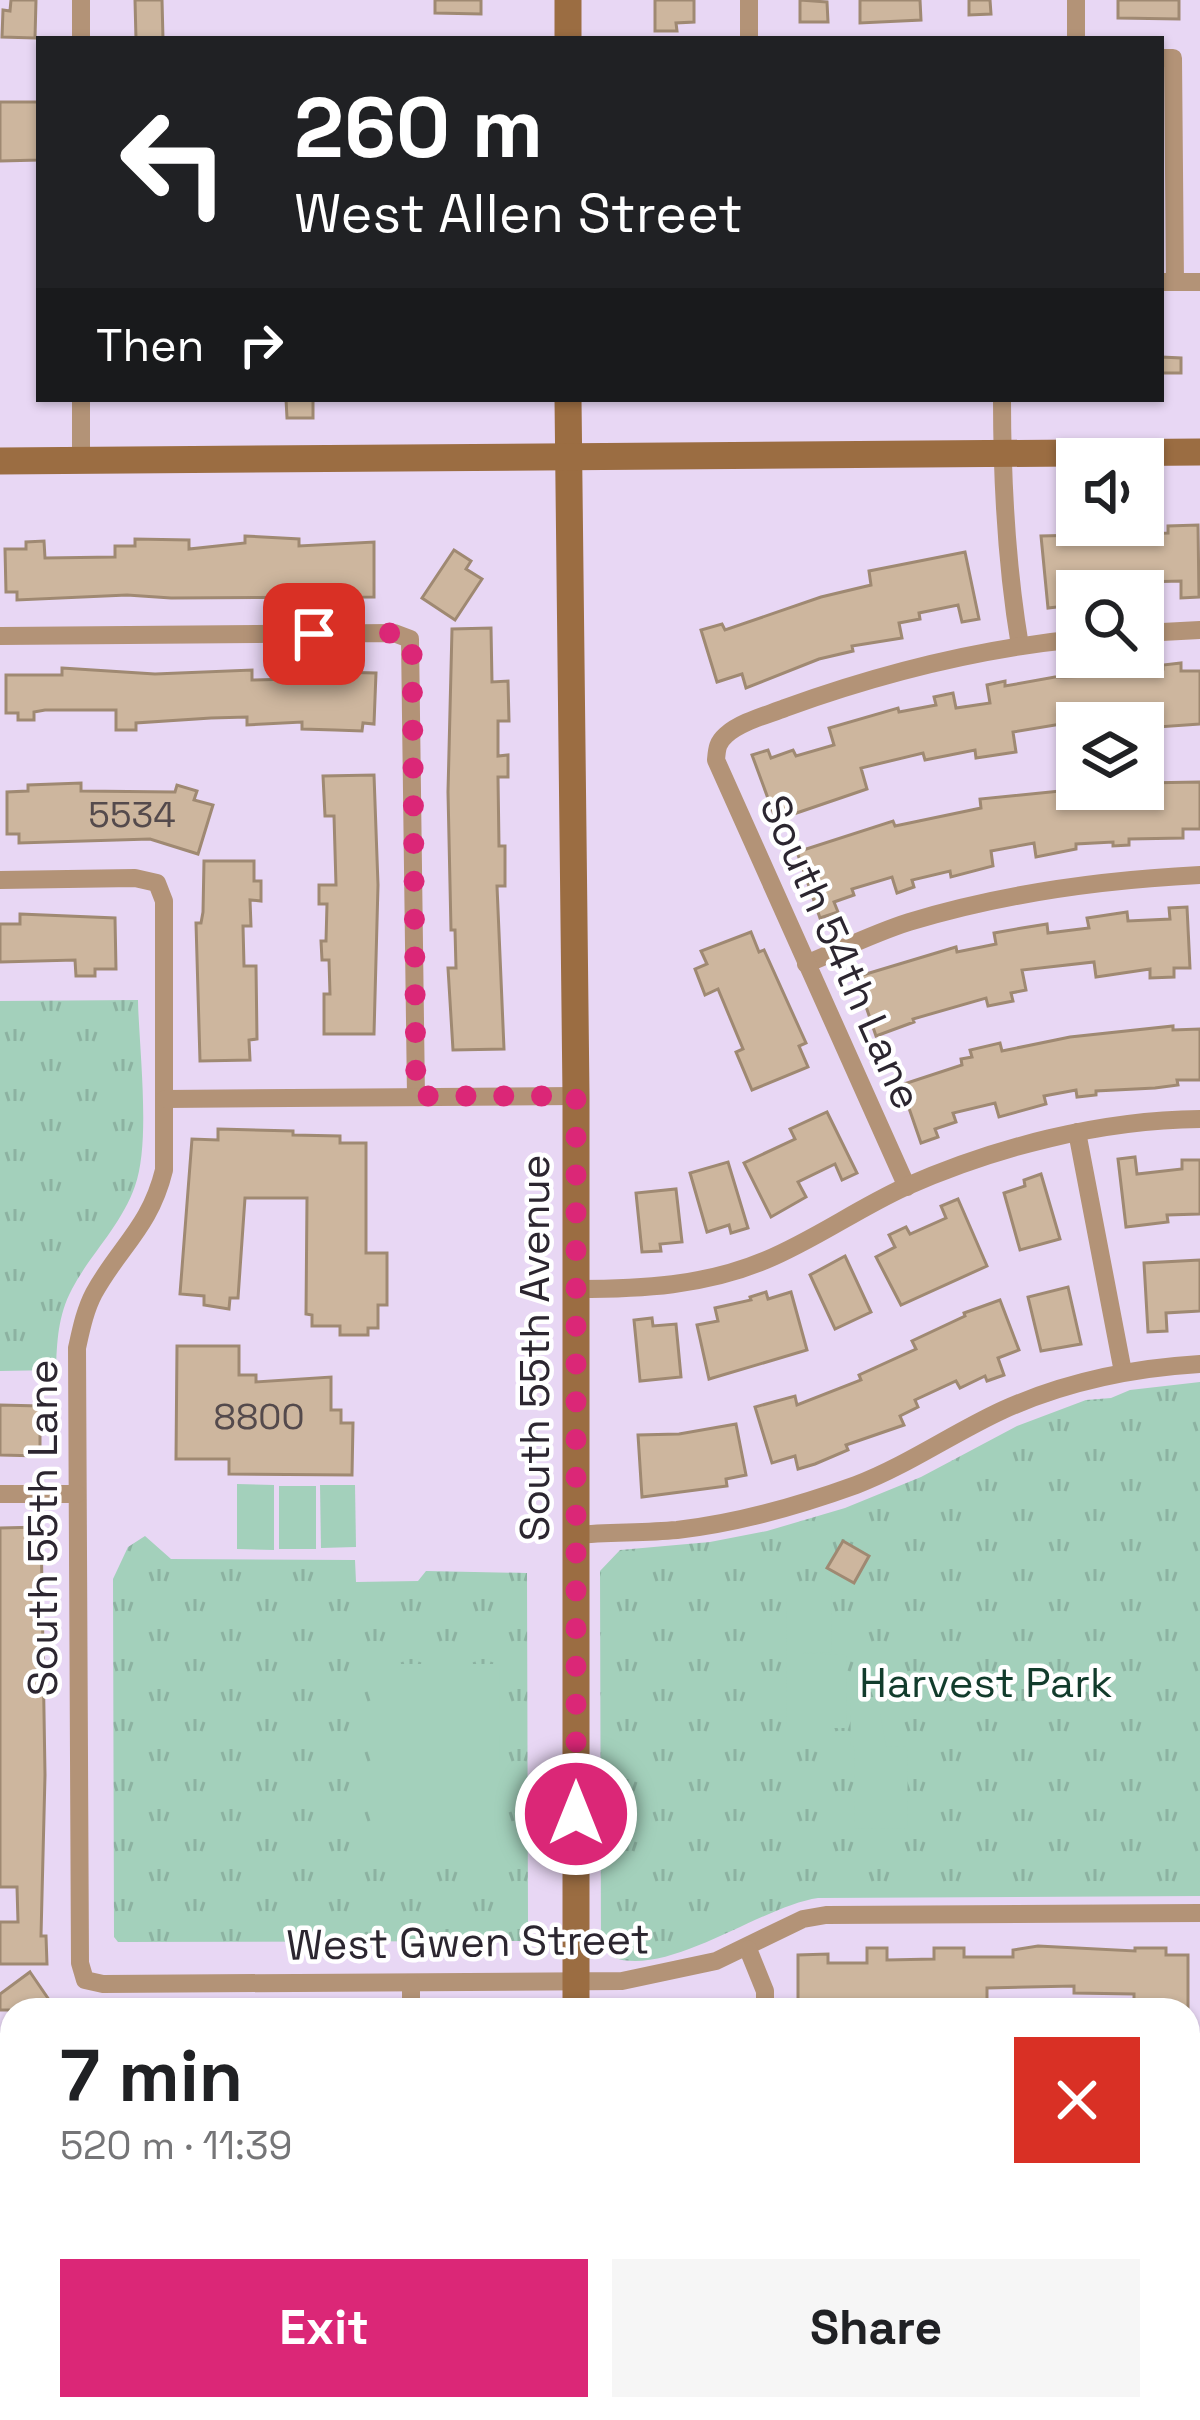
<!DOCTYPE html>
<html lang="en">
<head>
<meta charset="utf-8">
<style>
	:root { --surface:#fff; --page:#f6f6f6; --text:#202124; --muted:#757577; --accent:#db2777 }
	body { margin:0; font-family:"Space Grotesk",sans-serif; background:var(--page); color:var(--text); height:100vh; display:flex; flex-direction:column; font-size:45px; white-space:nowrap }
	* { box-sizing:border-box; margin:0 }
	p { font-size:39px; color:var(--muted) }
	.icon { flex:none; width:66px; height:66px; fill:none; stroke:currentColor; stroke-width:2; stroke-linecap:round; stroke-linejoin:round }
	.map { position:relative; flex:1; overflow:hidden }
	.drawer { position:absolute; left:0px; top:1998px; width:1200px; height:423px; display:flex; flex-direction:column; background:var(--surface); border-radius:36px 36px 0 0; box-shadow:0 3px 9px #0004 }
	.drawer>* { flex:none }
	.hud { position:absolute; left:36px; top:36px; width:1128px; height:366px; border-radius:0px; box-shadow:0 3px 9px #0004; background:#202124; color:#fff; overflow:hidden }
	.buttons { position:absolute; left:1056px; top:438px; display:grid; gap:24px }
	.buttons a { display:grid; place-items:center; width:108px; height:108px; border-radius:0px; background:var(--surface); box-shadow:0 3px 9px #0004; font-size:60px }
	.pin { position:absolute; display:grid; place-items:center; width:102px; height:102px; color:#fff; margin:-51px; border-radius:24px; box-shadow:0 6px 18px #0006 }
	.me { position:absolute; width:132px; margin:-66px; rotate:0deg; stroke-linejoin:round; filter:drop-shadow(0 0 9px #0008) }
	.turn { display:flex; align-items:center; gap:42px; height:252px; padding:0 60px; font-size:54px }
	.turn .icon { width:156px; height:156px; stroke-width:2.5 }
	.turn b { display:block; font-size:84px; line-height:102px }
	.then { display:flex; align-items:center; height:114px; padding:0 60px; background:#0003; gap:24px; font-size:45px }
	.round { display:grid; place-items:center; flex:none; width:126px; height:126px; border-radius:0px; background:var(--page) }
	.summary { display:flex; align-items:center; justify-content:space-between; height:204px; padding:0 60px }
	h1 { font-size:72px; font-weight:700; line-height:90px }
	.action { display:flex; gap:24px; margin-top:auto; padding:24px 60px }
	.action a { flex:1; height:138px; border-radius:0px; background:var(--accent); color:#fff; font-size:48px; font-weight:700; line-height:138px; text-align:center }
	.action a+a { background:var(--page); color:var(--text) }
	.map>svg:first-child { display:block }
</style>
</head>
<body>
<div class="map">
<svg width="1200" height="2420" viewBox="0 0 1200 2420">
	<defs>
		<pattern id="grass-tufts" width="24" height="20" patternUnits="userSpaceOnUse" patternTransform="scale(3)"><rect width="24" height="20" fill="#a3d0bb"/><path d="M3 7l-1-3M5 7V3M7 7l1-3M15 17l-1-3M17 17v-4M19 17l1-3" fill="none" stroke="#8cb2a1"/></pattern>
	</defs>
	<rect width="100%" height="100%" fill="#e8d7f4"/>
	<!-- grass -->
	<g fill="url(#grass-tufts)">
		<path d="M138,1000C139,1049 151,1143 135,1186C121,1226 91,1253 72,1289C58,1315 57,1342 56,1370L0,1371V1001Z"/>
		<path d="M1200,1382V1896L818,1898C761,1906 667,1979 612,1957L601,1942L600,1571L620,1550L710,1542L767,1531L845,1508L921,1477L1017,1426L1086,1400L1111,1398L1130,1390Z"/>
		<path d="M145,1536L171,1559L355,1560L356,1582L418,1581L426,1571L527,1573L528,1927L520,1941L118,1942L114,1937L113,1579L128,1547Z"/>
	</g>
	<!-- pitch -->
	<g fill="#a3d0bb">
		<path d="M237,1484L274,1485V1550L237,1549Z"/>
		<path d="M320,1485H355L356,1547L321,1548Z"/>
		<rect x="279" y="1486" width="37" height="63"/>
		<path d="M787,1594H832L831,1652L803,1653L847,1655L846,1728H786Z"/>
		<path d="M371,1664H499L500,1868H371Z"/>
		<path d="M850,1697H887L880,1713L886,1746L908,1747L907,1829L854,1828L855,1747L851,1746Z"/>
	</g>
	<!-- building -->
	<g fill="#cdb69e" stroke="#9f8972" stroke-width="3">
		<path d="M11,0H36L35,38L2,37L3,10L10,11Z"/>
		<path d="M135,0H162L163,39H136Z"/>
		<path d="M435,0H481V14L435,13Z"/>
		<path d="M655,0H694V22L676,23L677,31H655Z"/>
		<path d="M800,0L827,2L828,22H800Z"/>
		<path d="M860,0H920L921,20L860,23Z"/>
		<path d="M969,0H990L991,14L969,15Z"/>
		<path d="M1118,0H1179V19L1118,18Z"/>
		<path d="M0,102H39V160L0,161Z"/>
		<path d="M1161,357L1181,358V373H1161Z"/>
		<path d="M286,399H313V418H287Z"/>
		<path d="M1198,525L1199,597L1181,598V581L1143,582V591H1126V586L1065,592L1066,606L1048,608L1041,536L1168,533V526Z"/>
		<path d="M245,536L299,539V546L374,542V597L171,598L127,595L17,600V592H6L5,549H26V542L44,541L45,558L115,557V546H135V539L189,540V549L245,543Z"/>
		<path d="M454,550L471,561L466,569L482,579L455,620L422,598Z"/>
		<path d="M965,552L979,619L962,622L958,605L919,613L920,619L899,623L902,638L852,646L853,651L819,659L746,688L742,674L717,682L701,630L722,624L725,630L821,597L871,585L869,571Z"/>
		<path d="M491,628L492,682L508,681L509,721H498V756L508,755V777H498L499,846H505V886H497L504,1049L453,1050L448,968H456L455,930H451L448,792L452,629Z"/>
		<path d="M1181,663V671H1200V724L1144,728V723H1067L1013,732L1016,752L976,758L975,750L925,760L923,753L861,768L867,789L776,820L752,755L768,750L771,758L793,750L796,756L834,745L829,728L898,708L899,712L936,705L934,697L953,693L956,708L990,703L987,685L1005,681V686L1055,677L1099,676L1098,668L1116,666L1117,673L1163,669V665Z"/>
		<path d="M62,668L155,674L252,670V680L292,679V671L376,673L374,724L363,723L362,731L335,730L302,729V722L247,725V717L211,718L136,723V730H116V710H45L34,712V720H18V713H6V675H62Z"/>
		<path d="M374,775L378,885L374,1034H324V994H330L329,960H322L321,941H326L327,904H319V885H336L334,816H325L323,776Z"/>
		<path d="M1200,782V829H1183V838L1129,839V845L1113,846V842L1076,844V849L1036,857L1034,843L991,851L993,866L951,877L950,871L912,880L914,887L897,893L892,877L852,889L854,895L834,902L838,912L820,918L797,852L893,821L895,826L981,808L980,799L1080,789H1143V783Z"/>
		<path d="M81,783V791L175,792L177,785L197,791L194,800L213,805L198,854L150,839L19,843V834H7V792L28,791V785Z"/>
		<path d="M204,861H254V881H261V901L250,900L251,926H243L244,966H256L257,1039L249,1040L250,1060L200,1061L196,923H201L203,912Z"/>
		<path d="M1187,907L1190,968H1174V977L1150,978V969L1096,977L1094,962L1022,970L1026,990L1011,993L1013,1001L988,1006L986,998L913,1019L914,1022L876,1036L856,977L956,947L957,952L996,944L994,933L1022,928L1047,924L1048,933L1089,928L1087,918L1127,912L1128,921L1170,919L1169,908Z"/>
		<path d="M20,914L115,918L116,969H95V976H76L75,960L0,962V924H20Z"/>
		<path d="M751,932L759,952L764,950L806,1043L799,1046L808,1067L752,1090L736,1052L743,1049L718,989L705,995L695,969L707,964L701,951Z"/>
		<path d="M1173,1026V1030L1200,1029V1080H1177L1178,1085L1155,1088L1096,1091V1095L1077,1097L1076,1090L1044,1096L1046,1104L999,1117L995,1103L953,1113L956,1122L935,1129L938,1137L921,1143L901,1085L962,1065L961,1059L972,1057L970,1050L1000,1043L1002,1051L1070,1037Z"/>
		<path d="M827,1112L857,1173L842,1180L835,1164L798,1182L806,1197L771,1217L744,1163L795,1139L790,1129Z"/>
		<path d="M218,1129L293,1131V1135L340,1136V1143H366V1253H387V1305H378V1328H368V1335H340V1326H312V1315L306,1314L307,1198H245L238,1298H230L229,1309L204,1305V1296L180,1294L192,1139L218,1140Z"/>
		<path d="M1135,1157L1137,1174L1182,1169V1160H1200V1214L1167,1215L1168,1222L1126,1227L1118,1159Z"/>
		<path d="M728,1162L748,1228L731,1233L729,1225L707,1232L690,1173Z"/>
		<path d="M1041,1174L1060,1239L1020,1250L1004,1193L1025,1186L1024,1180Z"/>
		<path d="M676,1189L682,1242L660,1244L661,1251L642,1252L636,1193Z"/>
		<path d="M958,1199L987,1266L901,1305L876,1257L895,1247L889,1235L906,1227L910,1234L946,1218L941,1206Z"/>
		<path d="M845,1256L871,1312L835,1329L810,1275Z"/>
		<path d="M1200,1260V1311L1166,1313L1167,1331L1148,1332L1144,1263Z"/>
		<path d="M1068,1287L1081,1344L1041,1351L1028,1297Z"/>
		<path d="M766,1292L768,1299L791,1292L807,1350L709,1379L697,1325L718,1321L715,1308L751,1300L750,1297Z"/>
		<path d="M1000,1300L1019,1350L998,1358L1004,1375L987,1381L985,1376L960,1388L956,1381L915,1400L918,1407L900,1416L904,1425L846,1445L848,1450L815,1464L798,1469L795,1456L772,1463L755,1407L795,1396L797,1405L861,1380L859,1375L916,1349L912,1341L965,1316L964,1313Z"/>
		<path d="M652,1318L653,1326L676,1324L681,1377L640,1381L634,1320Z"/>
		<path d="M177,1346H239V1375H256V1382L331,1377V1410H341V1423H353L352,1475L229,1474V1459H176Z"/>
		<path d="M0,1405L40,1406V1456L0,1455Z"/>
		<path d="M736,1424L746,1475L726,1479L727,1486L642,1497L638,1435L679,1434Z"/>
		<path d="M41,1527L45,1775L41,1936H46L47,1964H0V1922H18L17,1887H0V1528Z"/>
		<path d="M843,1541L869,1556L854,1583L827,1568Z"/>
		<path d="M1038,1946L1135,1951V1948H1166V1955H1188V2010H1134V1994L1074,1993V1986L987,1988V2010H798V1955L828,1954V1963H867V1948H887V1960L934,1959V1948H964V1957H1013V1950Z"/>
		<path d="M30,1972L56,2010H0V1994Z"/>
	</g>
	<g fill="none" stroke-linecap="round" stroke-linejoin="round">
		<!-- street -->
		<g stroke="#b39377" stroke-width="18">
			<path d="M81,0V39"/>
			<path d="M1076,0V39"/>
			<path d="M749,39V0"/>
			<path d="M1161,58H1173L1175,282"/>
			<path d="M1161,282H1200"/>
			<path d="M81,399V461"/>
			<path d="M1002,399C1002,483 1006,563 1020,646"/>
			<path d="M1143,633L1200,630"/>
			<path d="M0,636L394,633L410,639L416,1097"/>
			<path d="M0,880L135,878L157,883L164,901V1170C150,1227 120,1246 94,1293C85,1310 81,1330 77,1348L80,1963L85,1980L103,1984L622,1981L716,1961L803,1919L826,1915L1200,1913"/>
			<path d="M806,964C840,950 874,933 909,922C1004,893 1101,880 1200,875"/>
			<path d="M165,1099L576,1096"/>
			<path d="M1077,1132L1123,1372"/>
			<path d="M907,1187L716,760C717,749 717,743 726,735C740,722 767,715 785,708C879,674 978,649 1077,639"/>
			<path d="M576,1289C642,1289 704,1286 766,1260C814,1240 857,1209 905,1187C996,1147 1100,1120 1200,1119"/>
			<path d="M0,1494H77"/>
			<path d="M576,1535C610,1532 643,1533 677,1530C739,1523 798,1506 856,1485C908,1465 953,1433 1003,1410C1065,1382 1133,1368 1200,1364"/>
			<path d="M748,1949L765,1991V2010"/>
			<path d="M411,1983V2010"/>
			<path d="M1188,2192H1200"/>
			<path d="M0,2228H12"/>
			<path d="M412,2409V2420"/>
			<path d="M764,2420V2409"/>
		</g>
		<!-- secondary -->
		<g stroke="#9b6d42" stroke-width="27">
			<path d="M568,39V0"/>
			<path d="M568,399L576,1096V2010"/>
			<path d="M0,461L1200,452"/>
			<path d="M576,2420V2409"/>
		</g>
	</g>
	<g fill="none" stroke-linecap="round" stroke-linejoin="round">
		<!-- route -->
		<path stroke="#db2777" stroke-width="21" stroke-dasharray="0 37.8" d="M314,634L394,633L406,635L412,645L416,1096H576V1814"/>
	</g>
	<g text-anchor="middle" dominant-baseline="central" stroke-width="9" stroke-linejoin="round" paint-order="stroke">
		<!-- number labels -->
		<g font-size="36" fill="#544a4c">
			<text x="132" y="815">5534</text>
			<text x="259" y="1417">8800</text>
		</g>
		<!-- street labels -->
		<g font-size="42" fill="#2c2630" stroke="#fff">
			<text transform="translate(841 952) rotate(66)">South 54th Lane</text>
			<text transform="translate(534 1348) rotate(-90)">South 55th Avenue</text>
			<text transform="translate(42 1528) rotate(-90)">South 55th Lane</text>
			<text transform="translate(468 1942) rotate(-1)">West Gwen Street</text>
		</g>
		<!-- park labels -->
		<g font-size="42" fill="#123c2c" stroke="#fff">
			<text x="986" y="1682">Harvest Park</text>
		</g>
	</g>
</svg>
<div class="buttons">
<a><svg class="icon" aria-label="sound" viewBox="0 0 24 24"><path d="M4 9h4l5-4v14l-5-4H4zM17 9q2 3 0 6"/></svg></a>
<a><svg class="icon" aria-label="search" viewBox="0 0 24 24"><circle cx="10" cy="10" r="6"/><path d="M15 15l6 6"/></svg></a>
<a><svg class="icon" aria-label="layers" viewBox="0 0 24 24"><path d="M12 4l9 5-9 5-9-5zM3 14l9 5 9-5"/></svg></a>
</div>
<div class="pin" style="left:314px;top:634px;background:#d93025"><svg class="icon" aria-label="arrive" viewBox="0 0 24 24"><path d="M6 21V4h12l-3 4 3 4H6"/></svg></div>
<svg class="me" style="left:576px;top:1814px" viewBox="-20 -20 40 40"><circle r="17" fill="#db2777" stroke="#fff" stroke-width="3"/><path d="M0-11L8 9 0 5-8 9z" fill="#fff"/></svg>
<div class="hud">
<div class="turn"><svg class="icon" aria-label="left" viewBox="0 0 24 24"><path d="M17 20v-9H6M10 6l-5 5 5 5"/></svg><div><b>260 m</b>West Allen Street</div></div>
<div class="then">Then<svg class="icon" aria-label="right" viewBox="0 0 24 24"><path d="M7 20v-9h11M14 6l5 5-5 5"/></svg></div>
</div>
<section class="drawer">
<div class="summary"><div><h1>7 min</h1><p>520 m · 11:39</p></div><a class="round" style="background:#d93025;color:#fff"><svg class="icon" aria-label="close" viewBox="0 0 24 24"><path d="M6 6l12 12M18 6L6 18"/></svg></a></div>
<div class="action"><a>Exit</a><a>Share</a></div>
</section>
</div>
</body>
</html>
